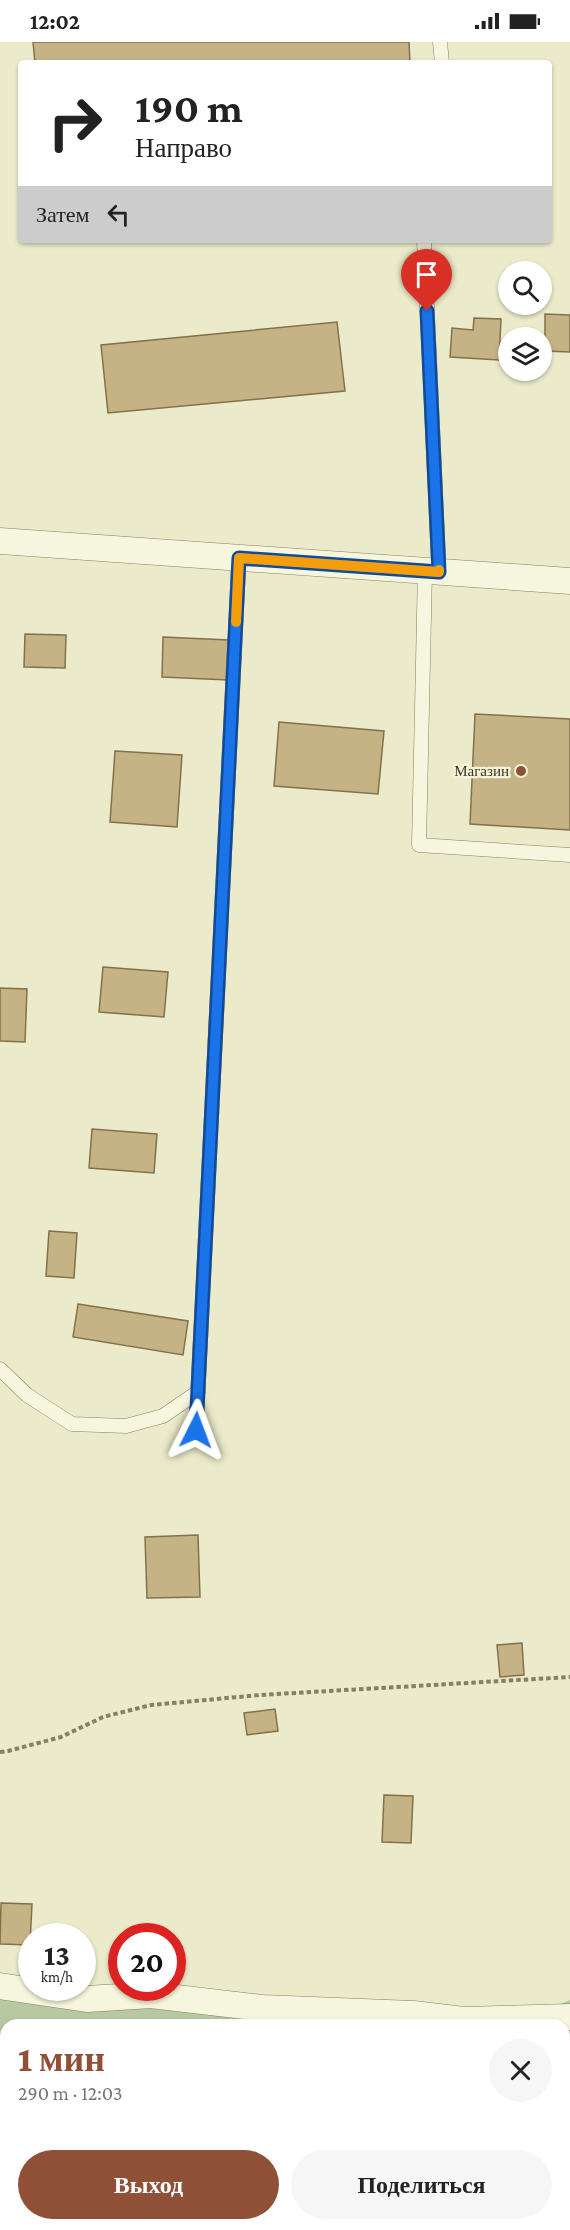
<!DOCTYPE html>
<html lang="ru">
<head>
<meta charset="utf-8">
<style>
	:root { --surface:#fff; --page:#f6f6f6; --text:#222; --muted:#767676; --accent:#8f5037 }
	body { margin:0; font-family:"Crimson Pro",serif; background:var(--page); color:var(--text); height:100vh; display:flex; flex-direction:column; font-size:22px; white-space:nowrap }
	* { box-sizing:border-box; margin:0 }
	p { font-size:20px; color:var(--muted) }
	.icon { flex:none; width:33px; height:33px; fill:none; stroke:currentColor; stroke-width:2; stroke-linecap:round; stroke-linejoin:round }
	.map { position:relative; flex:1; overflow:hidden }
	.panel { position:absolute; left:0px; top:1977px; width:570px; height:212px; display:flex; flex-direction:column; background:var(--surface); border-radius:18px 18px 0 0; box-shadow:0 2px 4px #0004 }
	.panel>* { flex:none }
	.top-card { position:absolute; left:18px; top:18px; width:534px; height:183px; border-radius:6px; box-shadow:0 2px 4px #0004; background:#fff; color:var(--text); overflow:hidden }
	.tools { position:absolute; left:498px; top:219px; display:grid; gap:12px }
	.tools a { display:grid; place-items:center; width:54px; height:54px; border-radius:50%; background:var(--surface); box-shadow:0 2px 4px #0004; font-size:30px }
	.speed { position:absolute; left:18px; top:1881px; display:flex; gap:12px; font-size:30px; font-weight:700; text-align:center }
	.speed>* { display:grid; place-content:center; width:78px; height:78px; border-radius:50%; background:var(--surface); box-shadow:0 2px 4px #0004; line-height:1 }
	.speed small { font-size:15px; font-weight:400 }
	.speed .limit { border:9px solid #d22; background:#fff; color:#111 }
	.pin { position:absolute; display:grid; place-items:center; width:51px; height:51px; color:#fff; margin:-62px -26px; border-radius:50% 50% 50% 0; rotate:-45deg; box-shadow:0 0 6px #0007 }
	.pin .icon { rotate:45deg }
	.me { position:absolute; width:66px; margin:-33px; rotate:3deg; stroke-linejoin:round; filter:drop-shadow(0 0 4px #0008) }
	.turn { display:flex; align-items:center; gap:21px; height:126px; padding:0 18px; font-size:27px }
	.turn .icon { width:78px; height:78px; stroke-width:2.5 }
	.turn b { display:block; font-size:42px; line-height:51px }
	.then { display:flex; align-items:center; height:57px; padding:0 18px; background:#0003; gap:12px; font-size:22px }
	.round { display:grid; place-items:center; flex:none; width:63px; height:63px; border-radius:32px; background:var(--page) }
	.summary { display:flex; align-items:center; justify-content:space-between; height:102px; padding:0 18px }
	h1 { font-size:36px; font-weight:800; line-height:45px; color:var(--accent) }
	.cta { display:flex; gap:12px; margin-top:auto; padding:12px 18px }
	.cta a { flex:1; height:69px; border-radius:36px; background:var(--accent); color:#fff; font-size:24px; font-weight:800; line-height:69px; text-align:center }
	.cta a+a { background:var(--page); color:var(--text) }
	.status { display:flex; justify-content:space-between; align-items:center; height:42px; padding:0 30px; background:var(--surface); direction:ltr }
	.status svg { height:16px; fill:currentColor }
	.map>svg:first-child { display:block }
</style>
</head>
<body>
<div class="status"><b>12:02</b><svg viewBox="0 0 49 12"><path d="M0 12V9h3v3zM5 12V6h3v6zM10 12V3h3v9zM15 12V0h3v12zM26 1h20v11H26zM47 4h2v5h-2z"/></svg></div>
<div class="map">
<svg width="570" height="2188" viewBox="0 0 570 2188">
	<rect width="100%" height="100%" fill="#ebebcb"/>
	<!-- green -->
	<path fill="#b8c8a0" d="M0,1934L378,1983H6V2182H564V1983H511L570,1958V2188H0Z"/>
	<!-- building -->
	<g fill="#c5b385" stroke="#837149" stroke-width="1.5">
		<path d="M33,0H409L410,21H35Z"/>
		<path d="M545,272L570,273V310L545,309Z"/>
		<path d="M474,276L501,277L499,318L450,315L452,286L473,288Z"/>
		<path d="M337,280L345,349L108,371L101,303Z"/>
		<path d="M25,592L66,593L65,626L24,625Z"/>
		<path d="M163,595L229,598L228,638L162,635Z"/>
		<path d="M475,672L570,677V788L470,782Z"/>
		<path d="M279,680L384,689L378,752L274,744Z"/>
		<path d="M115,709L182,713L177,785L110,780Z"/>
		<path d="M103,925L168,930L164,975L99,970Z"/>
		<path d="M0,946L27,947L25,1000L0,999Z"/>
		<path d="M92,1087L157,1092L154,1131L89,1126Z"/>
		<path d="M49,1189L77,1191L74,1236L46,1234Z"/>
		<path d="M78,1262L188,1279L183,1313L73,1295Z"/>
		<path d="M198,1493L200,1555L147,1556L145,1495Z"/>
		<path d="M522,1601L524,1633L500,1635L497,1603Z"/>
		<path d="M275,1667L278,1689L247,1693L244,1671Z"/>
		<path d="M384,1753L413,1754L411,1801L382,1800Z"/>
		<path d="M1,1861L32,1862L30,1903L0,1902Z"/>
	</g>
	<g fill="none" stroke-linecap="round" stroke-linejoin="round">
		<defs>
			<g id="lane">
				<path d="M440,0L442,21"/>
				<path d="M424,198L439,530"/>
				<path d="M425,528L419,803L570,813"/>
				<path d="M0,1327L27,1353L72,1382L126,1384L163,1374L198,1350"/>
				<path d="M196,1388L239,516"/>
			</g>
			<g id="street">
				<path d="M0,499L570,539"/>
				<path d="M0,1944L87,1957L151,1953L262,1966L413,1972L464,1978L570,1975"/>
				<path d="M412,2188L413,2182"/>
			</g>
		</defs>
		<!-- lane casing -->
		<use href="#lane" stroke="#868061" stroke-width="15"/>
		<!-- street casing -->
		<use href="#street" stroke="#868061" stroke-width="27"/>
		<!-- path -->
		<path stroke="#868061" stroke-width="4" stroke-dasharray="4.5 3" stroke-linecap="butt" d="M0,1710L8,1709L61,1695L103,1675L151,1663L260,1653L570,1635"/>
		<!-- lane -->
		<use href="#lane" stroke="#f6f6de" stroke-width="14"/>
		<!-- street -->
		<use href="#street" stroke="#f6f6de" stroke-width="26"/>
	</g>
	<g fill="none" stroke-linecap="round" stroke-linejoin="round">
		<defs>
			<path id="route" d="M196,1388L239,516L439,530L427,269"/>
		</defs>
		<!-- route casing -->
		<use href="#route" stroke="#114b97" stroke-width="15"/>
		<!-- route -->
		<use href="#route" stroke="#1a73e8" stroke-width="10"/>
		<!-- slow -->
		<path stroke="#f59e0b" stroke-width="10" d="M236,580L239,516L439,530V528"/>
	</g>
	<!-- markers -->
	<circle fill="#8f5037" stroke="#f3f3da" stroke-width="2" cx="521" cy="729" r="6"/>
	<g text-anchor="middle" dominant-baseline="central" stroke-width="4.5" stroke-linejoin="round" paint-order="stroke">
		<!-- poi labels -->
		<g font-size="15" fill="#393423" stroke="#f3f3da" text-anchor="end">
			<text x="509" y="729">Магазин</text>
		</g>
	</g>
</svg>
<div class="tools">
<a><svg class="icon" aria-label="search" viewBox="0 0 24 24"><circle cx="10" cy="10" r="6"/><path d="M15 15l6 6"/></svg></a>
<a><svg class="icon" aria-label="layers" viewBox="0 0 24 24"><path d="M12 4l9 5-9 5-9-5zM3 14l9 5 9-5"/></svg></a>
</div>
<div class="speed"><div>13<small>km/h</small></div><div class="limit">20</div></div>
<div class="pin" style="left:427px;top:269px;background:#d93025"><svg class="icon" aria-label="arrive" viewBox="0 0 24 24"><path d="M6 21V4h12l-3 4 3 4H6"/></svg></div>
<svg class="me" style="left:196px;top:1388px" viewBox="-20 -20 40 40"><path d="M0-17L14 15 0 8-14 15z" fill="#1a73e8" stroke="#fff" stroke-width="4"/></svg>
<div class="top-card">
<div class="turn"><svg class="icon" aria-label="right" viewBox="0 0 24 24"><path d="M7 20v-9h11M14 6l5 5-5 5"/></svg><div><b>190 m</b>Направо</div></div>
<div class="then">Затем<svg class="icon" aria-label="left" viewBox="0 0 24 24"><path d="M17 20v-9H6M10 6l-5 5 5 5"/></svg></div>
</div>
<section class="panel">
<div class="summary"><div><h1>1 мин</h1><p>290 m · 12:03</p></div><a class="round"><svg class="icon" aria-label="close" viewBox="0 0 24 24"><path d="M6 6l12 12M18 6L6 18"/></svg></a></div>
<div class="cta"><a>Выход</a><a>Поделиться</a></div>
</section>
</div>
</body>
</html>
